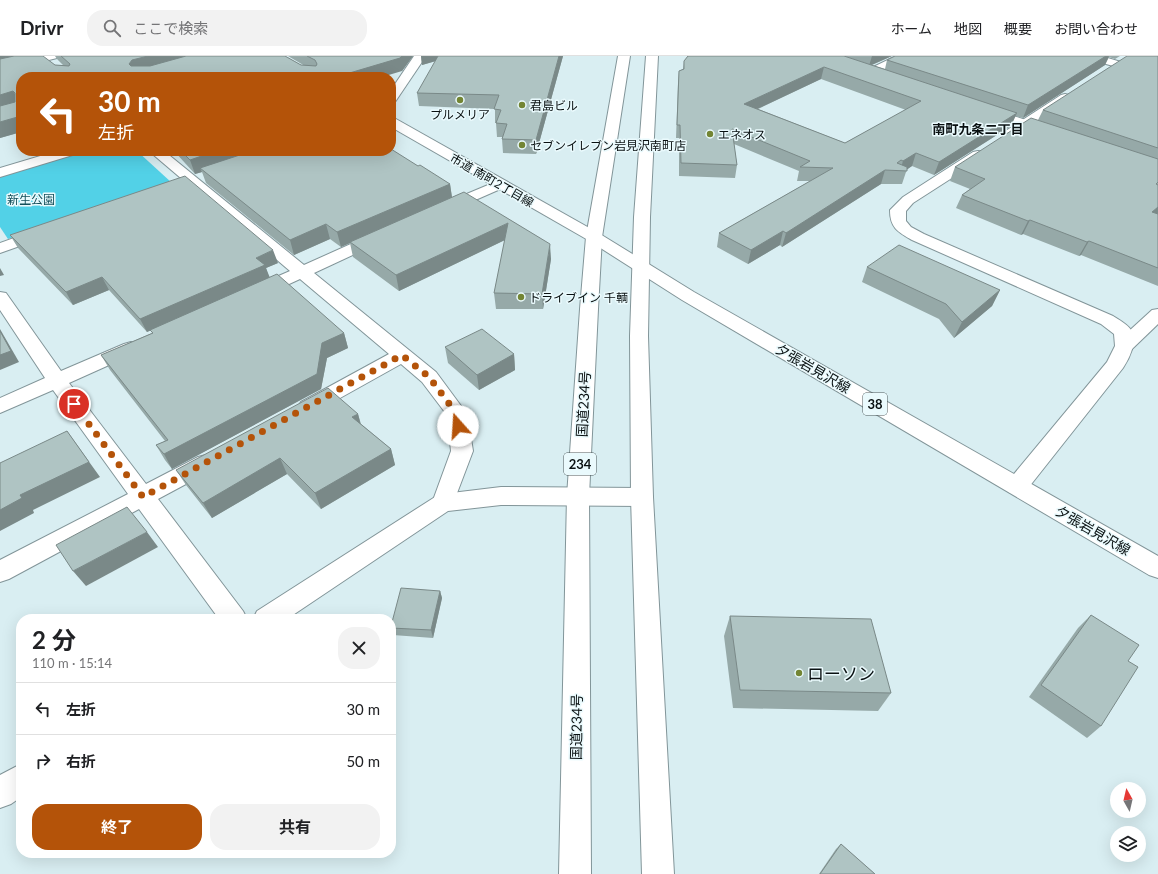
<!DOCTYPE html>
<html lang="ja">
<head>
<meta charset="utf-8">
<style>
	:root { --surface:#fff; --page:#f2f2f2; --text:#202124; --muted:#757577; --line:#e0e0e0; --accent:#b45309 }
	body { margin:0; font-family:Lato,"Noto Sans JP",sans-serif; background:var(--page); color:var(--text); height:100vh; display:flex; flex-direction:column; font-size:15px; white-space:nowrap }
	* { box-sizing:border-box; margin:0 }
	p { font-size:13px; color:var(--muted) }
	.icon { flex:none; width:22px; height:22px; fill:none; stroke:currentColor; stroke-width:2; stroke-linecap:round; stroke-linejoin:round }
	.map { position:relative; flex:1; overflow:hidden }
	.panel { position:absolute; left:16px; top:558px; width:380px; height:244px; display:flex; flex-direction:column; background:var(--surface); border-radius:16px; box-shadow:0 4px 16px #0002 }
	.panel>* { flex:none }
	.banner { position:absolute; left:16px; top:16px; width:380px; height:84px; border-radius:16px; box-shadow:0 4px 16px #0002; background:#b45309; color:#fff; overflow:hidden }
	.needle { width:26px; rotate:352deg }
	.tools { position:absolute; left:1110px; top:726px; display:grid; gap:8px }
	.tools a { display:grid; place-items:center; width:36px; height:36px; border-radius:50%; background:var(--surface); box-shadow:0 4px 16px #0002; font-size:20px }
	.pin { position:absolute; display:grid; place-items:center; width:34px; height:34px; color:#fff; margin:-17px; border:2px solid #fff; border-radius:50%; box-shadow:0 1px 4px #0007 }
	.me { position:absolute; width:44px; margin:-22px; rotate:341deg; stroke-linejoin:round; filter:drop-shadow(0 0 3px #0008) }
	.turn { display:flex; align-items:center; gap:14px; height:84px; padding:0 16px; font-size:18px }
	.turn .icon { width:52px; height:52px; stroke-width:2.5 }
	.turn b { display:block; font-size:28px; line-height:34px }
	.round { display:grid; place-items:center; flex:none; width:42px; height:42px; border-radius:16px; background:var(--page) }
	.headline { display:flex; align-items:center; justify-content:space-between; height:68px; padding:0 16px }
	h1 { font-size:24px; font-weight:700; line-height:30px }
	.button { display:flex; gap:8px; margin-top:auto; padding:8px 16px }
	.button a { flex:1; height:46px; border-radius:16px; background:var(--accent); color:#fff; font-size:16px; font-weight:700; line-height:46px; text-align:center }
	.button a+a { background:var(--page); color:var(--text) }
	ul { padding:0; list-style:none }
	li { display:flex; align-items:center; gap:12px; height:52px; padding:0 16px; border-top:1px solid var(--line) }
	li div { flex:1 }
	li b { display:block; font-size:15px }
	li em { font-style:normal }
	header { display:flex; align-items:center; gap:24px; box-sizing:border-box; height:56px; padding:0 20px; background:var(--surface); border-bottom:1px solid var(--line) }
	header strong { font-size:19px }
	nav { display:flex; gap:22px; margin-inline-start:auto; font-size:14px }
	.search { width:280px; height:36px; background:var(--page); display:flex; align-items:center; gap:10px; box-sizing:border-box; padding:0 14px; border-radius:16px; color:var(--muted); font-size:15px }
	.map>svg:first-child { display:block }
</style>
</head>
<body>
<header>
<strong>Drivr</strong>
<div class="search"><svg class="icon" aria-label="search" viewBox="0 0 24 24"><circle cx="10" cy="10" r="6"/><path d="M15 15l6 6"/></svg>ここで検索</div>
<nav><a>ホーム</a><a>地図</a><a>概要</a><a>お問い合わせ</a></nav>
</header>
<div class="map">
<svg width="1158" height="818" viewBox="0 0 1158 818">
	<rect width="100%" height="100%" fill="#d9eef2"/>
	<!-- green -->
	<path fill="#52d1e7" d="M85,95H137L172,127L8,183L0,171V121Z"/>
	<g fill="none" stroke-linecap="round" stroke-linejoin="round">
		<defs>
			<g id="street">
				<path d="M39,0H59L57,2L0,16V10Z"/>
				<path d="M414,0H426L395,46L391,47V34Z"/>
				<path d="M896,0H911L909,2L875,18H867L865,16L867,14Z"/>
				<path d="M1082,0H1101L1121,6L1123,8L1121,10L1117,11L1084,2Z"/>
				<path d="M986,51L1053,73L1055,76L1053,79H1043L982,58L980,55L982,52Z"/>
				<path d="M57,95H78L76,98L0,121V112Z"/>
				<path d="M149,95H164L304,209L373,178L379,176L385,178L387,181L385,184L314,217L436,316L467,358L473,395L451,453L443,456L435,453L432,447L451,395L447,359L422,326L401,308L315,356L308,358L301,356L298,351L301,346L389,298L300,223L263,240L257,241L251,240L248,236L251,232L290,215Z"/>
				<path d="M500,124L505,125L507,128L505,131L448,156L443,158L438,156L435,153L438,150Z"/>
				<path d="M42,172L48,174L50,177L48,180L0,197V187Z"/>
				<path d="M0,236L6,237L61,315L124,288L131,286L138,288L140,292L138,296L69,327L146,428L198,401L206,399L214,401L217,407L214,413L158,443L243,555L247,563H219L139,453L9,523L0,526V504L128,438L53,334L0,357V342L45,322L0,254Z"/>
				<path d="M1158,253V268L1131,294L1124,296L1117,294L1115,290L1117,286L1152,254Z"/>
			</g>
			<g id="secondary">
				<path d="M1065,38L1069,39L1071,42L1069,45L1014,82H1004L1002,79L1004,76L1061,39Z"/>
				<path d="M391,62L396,63L600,178L602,181L600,184L594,186L588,184L391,71Z"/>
				<path d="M978,95L983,96L985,99L983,102L913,147L906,155V165L911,171L924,178L1113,260C1119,264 1127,268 1131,274C1138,285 1129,303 1123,312L1025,436L1017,439L1009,436L1006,430L1009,424L1107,306L1115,290L1114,278L1101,268L912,184C898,176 890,172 890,154L903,141L973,96Z"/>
				<path d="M501,431L642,432L650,435L653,441L650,447L642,450L501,449L448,455L287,563H253L257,555L435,441L443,438Z"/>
				<path d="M21,708V741L11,748L0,752V719Z"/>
			</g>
			<path id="primary" d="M594,176L600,178L694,236L1158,500V522L1149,519L682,244L588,184L586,181L588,178Z"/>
			<g id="highway">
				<path d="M618,0H630L602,181L598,253L589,440L591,818H559L567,440L580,253L586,181Z"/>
				<path d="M646,0H658L650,161L648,280L653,441L674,818H642L631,441L630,280L634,161Z"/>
			</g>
		</defs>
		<!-- street casing -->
		<use href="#street" stroke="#829599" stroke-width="2"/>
		<!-- secondary casing -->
		<use href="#secondary" stroke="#829599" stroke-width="2"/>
		<!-- primary casing -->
		<use href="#primary" stroke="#829599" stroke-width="2"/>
		<!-- highway casing -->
		<use href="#highway" stroke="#829599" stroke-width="2"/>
		<!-- street -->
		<use href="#street" fill="#fff" fill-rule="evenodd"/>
		<!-- secondary -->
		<use href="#secondary" fill="#fff" fill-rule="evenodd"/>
		<!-- primary -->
		<use href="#primary" fill="#fff" fill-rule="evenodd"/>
		<!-- highway -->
		<use href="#highway" fill="#fff" fill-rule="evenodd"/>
	</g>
	<!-- wall -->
	<g fill="#96a9a8" fill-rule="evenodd">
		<path d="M0,0L55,9L64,10L57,3L55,0H285L301,9L305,10L288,0H413L402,15L21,21V76L0,82Z"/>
		<path d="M421,0H563L536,98L503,97L502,83L503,81H497L496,67H495V53L419,50L417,37L436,5L422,9Z"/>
		<path d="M688,0H892L872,9L885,13L887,4L895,0H1120L1115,3L1109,1L1105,9L1023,62L1015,60L1011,70L934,119L912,110L907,113L902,128H881L782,191L780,189L748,208L717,191L719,177L810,125H797L799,115L734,88L737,109L735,122L679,120V82H676L678,27L679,15L683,13L684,5ZM821,23L906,54L845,87L758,53Z"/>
		<path d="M1158,0V230L1081,199L1079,200L1023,178L1021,179L956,152L962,139L970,133L950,125L955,111L1038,64L1043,54Z"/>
		<path d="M174,95H391L450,128L452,141L551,203L543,253H496L494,237L505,184L399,235L353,201L350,187L341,191L330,183L294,199L206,127L202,116L195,118Z"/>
		<path d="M10,179L278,207L266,212L269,222L344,277L348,292L327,302L321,333L172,413L165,404L156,389L165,385L110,314L101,299L152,277L151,274L147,276L109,234L73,249L18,192Z"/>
		<path d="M867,211L1000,234L992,250L954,282L939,263L862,226Z"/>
		<path d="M445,291L514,298L515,314L479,334L448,307Z"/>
		<path d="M358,358L361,368L391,393L395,409L321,453L287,418L212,462L186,429L176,414Z"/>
		<path d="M440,535L442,542L433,582L393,579L391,574V570Z"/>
		<path d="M1091,559L1101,670L1087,682L1029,641L1078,572Z"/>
		<path d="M730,560L891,637L878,655L733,652L724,580Z"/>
		<path d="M841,788L875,818H819L836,793Z"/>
	</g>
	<!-- shaded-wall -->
	<g fill="#7a8988">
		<path d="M0,0H33L0,10Z"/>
		<path d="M148,0H201L138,17L129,8L132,4Z"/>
		<path d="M402,0H413L402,15L382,21H336Z"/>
		<path d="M421,0H446V2L422,9Z"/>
		<path d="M559,0H563L536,98V84Z"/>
		<path d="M872,0H892L869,10Z"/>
		<path d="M1106,0H1109L1105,9L1023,62L1028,49Z"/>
		<path d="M824,11L821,23L742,60L744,48Z"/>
		<path d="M13,35L21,49L0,55V39Z"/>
		<path d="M1017,57L1011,70L934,119L939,106Z"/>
		<path d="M21,60V76L0,82V66Z"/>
		<path d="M216,95H261L200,112L202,116L195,118L190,104Z"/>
		<path d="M916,97L912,110L905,115H900L903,105Z"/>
		<path d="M885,114L881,128L782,191L786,177Z"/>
		<path d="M450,128L452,142L350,186V187L341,191L337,176Z"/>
		<path d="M1158,151V158L1144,170L1152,156Z"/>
		<path d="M1030,164L1023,178L1021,179L1028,165Z"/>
		<path d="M508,167L509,182L399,235L396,219Z"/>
		<path d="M326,168L330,183L294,199L290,184Z"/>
		<path d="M783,175L780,189L748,208L751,194Z"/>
		<path d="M1089,185L1081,199L1079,200L1087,186Z"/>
		<path d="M550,188L551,203L543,253L542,238Z"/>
		<path d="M273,194L278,207L266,212L270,222L147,276L140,263L256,202Z"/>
		<path d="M0,212L4,219L0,220Z"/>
		<path d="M102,221L109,234L73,249L66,236Z"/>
		<path d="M1000,234L992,250L954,282L962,266Z"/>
		<path d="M0,273L19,306L0,314Z"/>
		<path d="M344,277L348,292L327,302L321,333L172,413L164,398L322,287Z"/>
		<path d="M514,298L515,314L479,334L477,319Z"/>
		<path d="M358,358L362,374L352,361Z"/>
		<path d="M67,375L100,421L33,454L34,457L0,475V454Z"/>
		<path d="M391,393L395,409L321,453L315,437Z"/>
		<path d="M280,402L287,418L212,462L203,447Z"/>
		<path d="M147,476L158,491L86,530L73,515Z"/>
		<path d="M440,535L442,542L433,582L431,574Z"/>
	</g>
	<!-- building -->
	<g fill="#afc4c3" stroke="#7a8988" fill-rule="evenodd">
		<path d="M14,0H43L55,9L69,10L70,8L61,0H148L132,4L129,8L131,10H150L186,0H285L301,9L316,10L317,8L315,4L307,0H402L400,2L336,21H21V60L0,66V50L15,46V37L13,35L0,39V3Z"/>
		<path d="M438,0H559L536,84L502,83L507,68L496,67L501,54L494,53L499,39L417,37Z"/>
		<path d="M688,0H844L1017,57L939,106L916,97L903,105L901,104L897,107L907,111V115L885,114L786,177L783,175L751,194L719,177L833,112L800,111L810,105L732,73L737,109L681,107L680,69H677L679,15L684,13V5ZM824,11L921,45L845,87L744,48Z"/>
		<path d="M895,0H1106L1028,49L887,4Z"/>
		<path d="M1127,0H1158V92L1043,54Z"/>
		<path d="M1031,62L1158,103V126L1156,128L1158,129V151L1152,156L1158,158V212L1089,185L1087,186L1030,164L1028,165L962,139L985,123L955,111Z"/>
		<path d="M391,93L418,110L420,109L450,128L337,176L326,168L290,184L200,112L252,95H391Z"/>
		<path d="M181,95H216L190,104Z"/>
		<path d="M185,120L273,194L256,202L265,209L140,263L102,221L66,236L10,179Z"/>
		<path d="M464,136L550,188L542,238L494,237L508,167L396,219L350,186Z"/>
		<path d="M899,189L1000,234L962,266L946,248L867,211Z"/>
		<path d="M277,218L344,277L322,287L317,318L164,398L156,389L168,384L101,299L153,277L150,274Z"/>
		<path d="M482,273L514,298L477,319L445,291Z"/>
		<path d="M0,275L11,295L0,299Z"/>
		<path d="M328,332L358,358L352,361L391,393L315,437L280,402L203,447L176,414Z"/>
		<path d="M67,375L89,406L20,439L22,442L0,454V407Z"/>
		<path d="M127,451L147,476L73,515L56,489Z"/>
		<path d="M401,532L440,535L431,574L391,572V570Z"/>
		<path d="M1091,559L1139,589L1128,605L1138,611L1101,670L1041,629Z"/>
		<path d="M730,560L871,563L891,637L740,634Z"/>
		<path d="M841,788L875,818H820Z"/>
	</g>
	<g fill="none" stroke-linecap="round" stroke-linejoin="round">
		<!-- route -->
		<path stroke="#b45309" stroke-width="7" stroke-dasharray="0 12.6" d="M74,348L143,441L402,299L429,321L457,358L458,370"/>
	</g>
	<!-- markers -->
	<g fill="#738534" stroke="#eafafd" stroke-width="1.5">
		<circle cx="460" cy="44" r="4"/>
		<circle cx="522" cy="49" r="4"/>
		<circle cx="710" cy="78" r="4"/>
		<circle cx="522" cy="89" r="4"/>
		<circle cx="521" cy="241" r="4"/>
		<circle cx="799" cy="617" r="4"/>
	</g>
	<g text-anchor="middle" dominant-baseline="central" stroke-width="3" stroke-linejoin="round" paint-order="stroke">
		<!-- far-poi labels -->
		<g font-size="12" fill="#091011" stroke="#eafafd" text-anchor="start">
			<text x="530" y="49">君島ビル</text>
			<text x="460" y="58" text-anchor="middle">プルメリア</text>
			<text x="718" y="78">エネオス</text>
			<text x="530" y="89">セブンイレブン岩見沢南町店</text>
			<text x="529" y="241">ドライブイン 千輌</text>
		</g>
		<!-- far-street labels -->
		<g font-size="12" fill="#091011" stroke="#eafafd">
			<text transform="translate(492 124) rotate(30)">市道 南町2丁目線</text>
		</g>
		<!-- far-park labels -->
		<g font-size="12" fill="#14505b" stroke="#eafafd">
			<text x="31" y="143">新生公園</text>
		</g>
		<!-- far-neighbourhood labels -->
		<g font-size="13" font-weight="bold" fill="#091011" stroke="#eafafd">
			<text x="978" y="73">南町九条二丁目</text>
		</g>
		<!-- shield labels -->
		<g fill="#eafafd" stroke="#4c5658" stroke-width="1">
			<rect x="863" y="337" width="24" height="22" rx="3"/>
			<rect x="564" y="397" width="32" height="22" rx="3"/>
		</g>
		<g font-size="13" font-weight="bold" fill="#091011">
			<text x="875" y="348">38</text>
			<text x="580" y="408">234</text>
		</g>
		<!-- street labels -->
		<g font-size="14" fill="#091011" stroke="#eafafd">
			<text transform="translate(813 312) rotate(30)">夕張岩見沢線</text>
			<text transform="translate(583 348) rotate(-87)">国道234号</text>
			<text transform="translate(1093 474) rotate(30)">夕張岩見沢線</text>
			<text transform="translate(576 671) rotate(-89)">国道234号</text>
		</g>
		<!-- near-poi labels -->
		<g font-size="17" fill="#091011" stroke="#eafafd" text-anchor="start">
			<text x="807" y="617">ローソン</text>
		</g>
	</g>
</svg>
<div class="tools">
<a><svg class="needle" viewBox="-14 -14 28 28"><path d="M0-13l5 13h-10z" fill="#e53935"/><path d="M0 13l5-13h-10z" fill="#757577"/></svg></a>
<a><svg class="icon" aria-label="layers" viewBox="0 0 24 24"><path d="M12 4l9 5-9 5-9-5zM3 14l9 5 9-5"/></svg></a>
</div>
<div class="pin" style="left:74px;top:348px;background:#d93025"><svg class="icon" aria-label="arrive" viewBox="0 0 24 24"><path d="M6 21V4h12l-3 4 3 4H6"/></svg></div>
<svg class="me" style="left:458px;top:370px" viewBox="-20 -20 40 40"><circle r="19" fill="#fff"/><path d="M0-13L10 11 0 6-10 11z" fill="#b45309"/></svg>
<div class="banner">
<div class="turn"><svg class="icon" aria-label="left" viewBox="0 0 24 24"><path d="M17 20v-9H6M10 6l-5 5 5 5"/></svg><div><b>30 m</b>左折</div></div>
</div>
<section class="panel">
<div class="headline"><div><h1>2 分</h1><p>110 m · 15:14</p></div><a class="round"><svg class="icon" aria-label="close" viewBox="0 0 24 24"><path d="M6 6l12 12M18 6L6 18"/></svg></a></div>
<ul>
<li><svg class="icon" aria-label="left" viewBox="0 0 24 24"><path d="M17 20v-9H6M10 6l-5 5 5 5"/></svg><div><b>左折</b></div><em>30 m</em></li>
<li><svg class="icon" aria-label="right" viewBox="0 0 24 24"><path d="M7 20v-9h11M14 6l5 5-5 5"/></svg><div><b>右折</b></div><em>50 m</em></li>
</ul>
<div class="button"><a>終了</a><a>共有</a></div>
</section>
</div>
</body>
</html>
